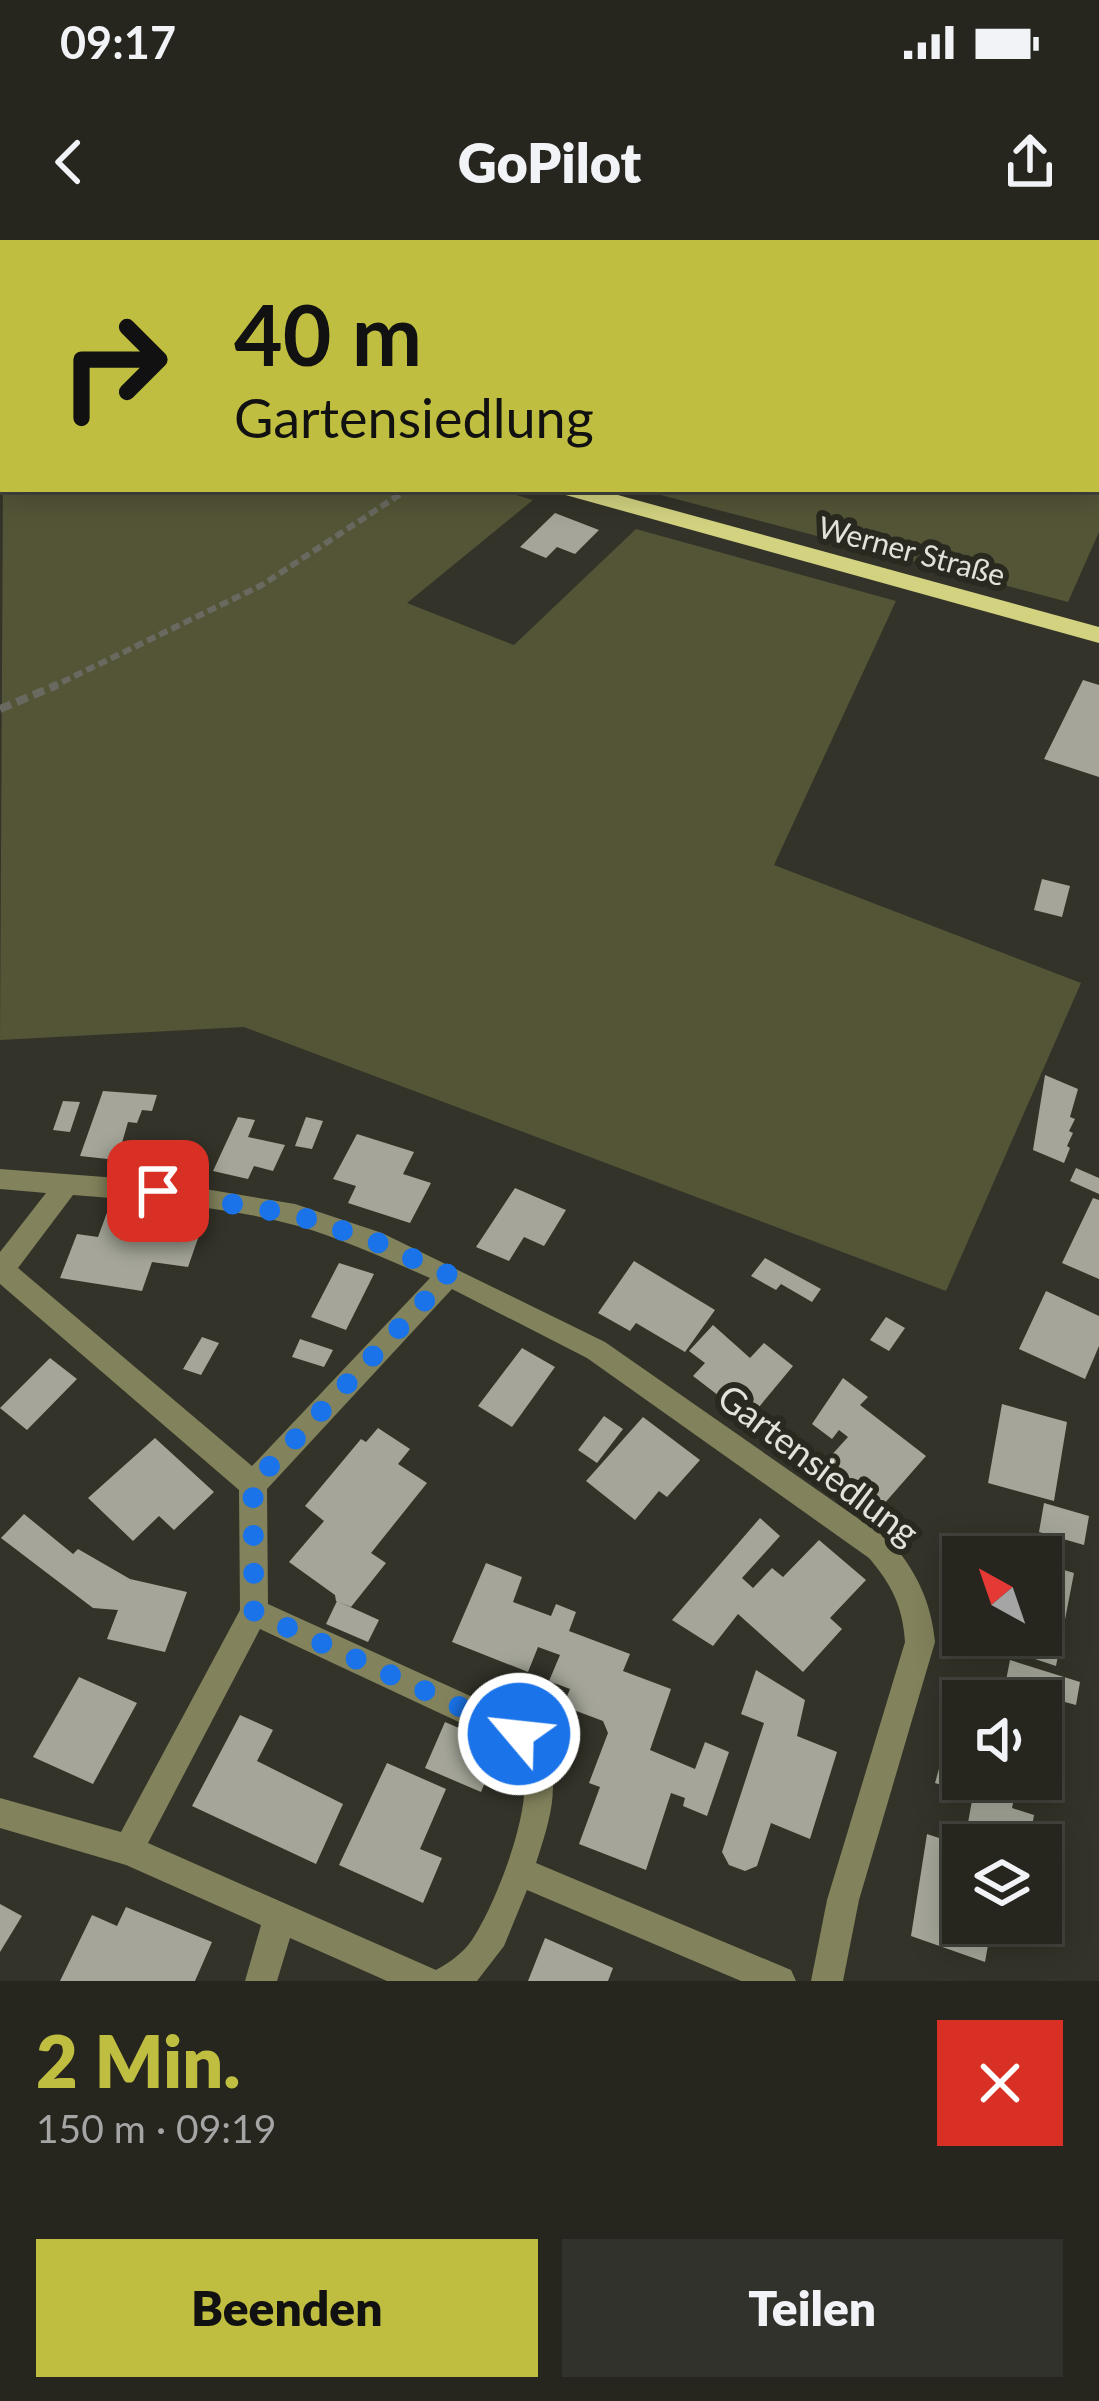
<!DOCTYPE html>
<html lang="de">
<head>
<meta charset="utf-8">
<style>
	:root { --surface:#26261f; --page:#32322c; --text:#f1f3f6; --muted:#a4a5a4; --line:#42433d; --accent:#c0be40 }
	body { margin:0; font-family:Lato,sans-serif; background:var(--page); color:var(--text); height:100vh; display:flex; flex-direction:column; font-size:45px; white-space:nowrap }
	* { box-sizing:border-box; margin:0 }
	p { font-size:39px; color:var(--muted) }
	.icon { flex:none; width:66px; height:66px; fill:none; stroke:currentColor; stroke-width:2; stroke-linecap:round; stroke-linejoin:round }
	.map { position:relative; height:1741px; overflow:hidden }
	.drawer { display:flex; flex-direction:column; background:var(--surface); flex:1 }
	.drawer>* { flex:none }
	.hud { position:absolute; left:0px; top:0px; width:1101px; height:252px; box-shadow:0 6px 30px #0003,0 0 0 3px var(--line); background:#c0be40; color:#111; overflow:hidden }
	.needle { width:78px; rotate:320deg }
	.controls { position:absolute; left:942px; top:1296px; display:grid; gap:24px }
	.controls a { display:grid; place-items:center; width:120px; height:120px; border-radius:0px; background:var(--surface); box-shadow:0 6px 30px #0003,0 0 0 3px var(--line); font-size:60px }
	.pin { position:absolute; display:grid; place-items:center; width:102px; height:102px; color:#fff; margin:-51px; border-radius:24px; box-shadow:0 6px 18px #0006 }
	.me { position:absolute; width:132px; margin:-66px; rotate:298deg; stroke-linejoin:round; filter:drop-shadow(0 0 9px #0008) }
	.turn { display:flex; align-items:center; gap:42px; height:252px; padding:0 36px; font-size:54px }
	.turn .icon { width:156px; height:156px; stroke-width:2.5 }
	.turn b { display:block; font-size:84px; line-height:102px }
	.round { display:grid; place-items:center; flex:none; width:126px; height:126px; border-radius:0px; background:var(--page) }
	.headline { display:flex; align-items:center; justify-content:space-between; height:204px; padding:0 36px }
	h1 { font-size:72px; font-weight:800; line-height:90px; color:var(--accent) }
	.action { display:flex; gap:24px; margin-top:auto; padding:24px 36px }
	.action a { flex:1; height:138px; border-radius:0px; background:var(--accent); color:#111; font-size:48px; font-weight:800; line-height:138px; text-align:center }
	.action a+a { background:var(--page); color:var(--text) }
	.status { display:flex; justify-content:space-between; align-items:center; height:84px; padding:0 60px; background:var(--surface); direction:ltr }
	.status svg { height:33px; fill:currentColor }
	header { display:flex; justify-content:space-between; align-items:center; height:156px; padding:0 36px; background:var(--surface); font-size:54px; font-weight:800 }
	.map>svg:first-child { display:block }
</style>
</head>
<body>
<div class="status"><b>09:17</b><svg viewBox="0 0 49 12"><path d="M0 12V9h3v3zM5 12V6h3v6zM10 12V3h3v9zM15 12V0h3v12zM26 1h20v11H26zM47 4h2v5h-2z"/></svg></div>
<header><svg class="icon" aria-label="back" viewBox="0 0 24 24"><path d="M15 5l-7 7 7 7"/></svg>GoPilot<svg class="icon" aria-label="share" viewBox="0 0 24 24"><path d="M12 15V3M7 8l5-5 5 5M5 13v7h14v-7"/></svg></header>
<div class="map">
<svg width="1099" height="1741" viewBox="0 0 1099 1741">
	<rect width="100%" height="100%" fill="#333329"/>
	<!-- green -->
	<g fill="#545437">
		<path d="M29,0H1099V292L1068,362L638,249H1098V3Z"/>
		<path d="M3,239V249H496L533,260L407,363L514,405L636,289L896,361L774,625L1081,743L946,1051L244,787L0,800Z"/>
	</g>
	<!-- building -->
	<g fill="#a5a699">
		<path d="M555,273L599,290L575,314L557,307L546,318L520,307Z"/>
		<path d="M1083,440L1099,445V537L1044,519Z"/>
		<path d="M1042,639L1070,646L1062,677L1034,670Z"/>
		<path d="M1045,835L1078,849L1070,877L1075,879L1069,891L1073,893L1067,906L1070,908L1064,923L1033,910Z"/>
		<path d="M103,851L157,855L152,871L142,870L137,883L128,882L117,920L80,916Z"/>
		<path d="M63,861L80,862L70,892L53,890Z"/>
		<path d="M238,877L255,880L248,897L285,905L273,931L254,926L248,939L213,931Z"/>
		<path d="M306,877L323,881L312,909L295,906Z"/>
		<path d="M357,894L414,912L403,934L431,943L410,983L348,963L356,946L333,939Z"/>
		<path d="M1076,928L1099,938V954L1070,941Z"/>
		<path d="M515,948L566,970L544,1006L524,997L509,1021L476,1007Z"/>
		<path d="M1093,958L1099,960V1039L1062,1023Z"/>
		<path d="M108,970L203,984L188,1027L152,1022L142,1051L60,1038L77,994L98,997Z"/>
		<path d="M765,1018L821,1049L812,1062L781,1044L776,1050L751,1036Z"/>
		<path d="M634,1021L715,1070L685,1112L636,1083L630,1091L598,1073Z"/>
		<path d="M339,1023L374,1034L346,1090L311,1077Z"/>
		<path d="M1046,1051L1099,1076V1106L1085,1139L1019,1109Z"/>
		<path d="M886,1077L905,1088L889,1111L870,1100Z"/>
		<path d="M713,1085L750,1118L764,1103L793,1126L749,1179L693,1136L705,1123L689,1111Z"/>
		<path d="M202,1097L219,1103L201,1135L183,1129Z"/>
		<path d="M300,1099L333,1110L324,1127L292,1117Z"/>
		<path d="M522,1108L555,1127L512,1187L478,1166Z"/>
		<path d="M50,1118L77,1139L27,1190L0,1168Z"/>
		<path d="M843,1138L868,1157L860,1165L926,1216L876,1273L818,1230L848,1197L839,1190L832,1199L812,1184Z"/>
		<path d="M1002,1164L1067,1182L1054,1261L988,1243Z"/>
		<path d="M604,1176L623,1189L597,1223L578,1210Z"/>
		<path d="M643,1177L700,1220L667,1257L659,1251L635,1280L586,1241Z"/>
		<path d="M378,1188L410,1209L398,1224L427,1243L371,1313L386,1323L351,1367L336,1361L335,1355L289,1322L324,1281L305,1266L361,1199L366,1202Z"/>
		<path d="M155,1198L214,1252L174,1290L159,1276L133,1301L88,1258Z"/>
		<path d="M1044,1263L1089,1276L1084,1305L1039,1292Z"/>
		<path d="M24,1274L73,1314L78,1309L130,1339L187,1352L165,1412L107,1399L118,1370L93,1368L1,1298Z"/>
		<path d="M760,1278L780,1296L742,1338L753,1348L772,1328L783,1337L819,1300L866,1340L830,1378L842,1389L803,1432L738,1374L713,1406L672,1380Z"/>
		<path d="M486,1323L522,1337L513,1362L551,1376L556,1364L576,1372L569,1391L630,1414L623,1431L671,1449L650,1510L695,1529L705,1502L729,1512L707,1576L683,1566L685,1558L671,1553L646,1630L579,1604L600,1547L589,1543L608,1493L603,1481L563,1466L570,1449L549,1441L560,1415L538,1407L528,1432L452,1402Z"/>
		<path d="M1041,1323L1074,1333L1056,1426L984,1402L985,1395H1041Z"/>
		<path d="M337,1361L379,1380L368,1402L326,1384Z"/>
		<path d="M1010,1420L1080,1442L1076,1465L1050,1458L1046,1478L1041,1476V1461H1002Z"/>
		<path d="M756,1430L805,1460L797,1496L837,1512L810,1599L771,1583L757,1626L745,1631L729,1625L722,1612L764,1483L741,1474Z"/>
		<path d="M79,1437L137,1463L93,1544L33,1517Z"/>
		<path d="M961,1449L989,1460L963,1461V1539H1018L1012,1568L1034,1575L1029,1605H964L973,1555L935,1543Z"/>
		<path d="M240,1475L273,1490L257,1521L343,1564L316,1624L192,1566Z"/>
		<path d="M445,1482L489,1501L480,1522L492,1526L481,1552L425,1528Z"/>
		<path d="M387,1523L446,1549L420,1609L442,1618L423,1663L339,1625Z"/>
		<path d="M927,1594L963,1606V1683H992L985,1722L911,1696Z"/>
		<path d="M0,1664L22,1676L0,1712Z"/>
		<path d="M126,1667L212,1702L195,1741H60L92,1675L117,1686Z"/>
		<path d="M545,1698L613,1728L608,1741H528Z"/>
	</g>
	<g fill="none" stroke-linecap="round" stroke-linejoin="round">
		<!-- path-far1 -->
		<path stroke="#696960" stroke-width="6" stroke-dasharray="9 4.5" stroke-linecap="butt" d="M50,448L262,345L408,249"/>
		<!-- path -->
		<path stroke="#696960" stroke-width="8" stroke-dasharray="12 6" stroke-linecap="butt" d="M0,469L57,445"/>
		<!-- street -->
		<path fill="#82825c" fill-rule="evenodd" d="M0,929L157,941L295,964L382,993L605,1102L889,1300C916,1330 931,1361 935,1402L859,1660L843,1741H811L827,1660L905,1402C903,1367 892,1345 869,1318L587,1118L452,1049L267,1249L268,1364L530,1483C566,1530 553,1571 536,1623L791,1730L796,1741H741L527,1650L504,1706L477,1741H387L290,1698L277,1741H245L261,1685L126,1625L0,1588V1558L121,1592L240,1370L239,1250L0,1044V1012L46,953L0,949ZM73,955C147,961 226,966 298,986C343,999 386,1019 430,1038L252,1226L18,1028ZM260,1389L508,1505C514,1512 521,1519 523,1529C533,1569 495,1666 472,1700C462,1714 450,1722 436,1730L148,1603Z"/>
		<!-- primary -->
		<g fill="#d2d281" fill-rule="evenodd">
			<path d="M0,10L3,11V24L0,23Z"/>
			<path d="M559,249H596L1099,387V403L562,254Z"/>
		</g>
	</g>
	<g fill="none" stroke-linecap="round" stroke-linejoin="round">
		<!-- route -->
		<path stroke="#1a73e8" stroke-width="21" stroke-dasharray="0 37.8" d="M158,951L296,975L374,1001L449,1035L253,1244L254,1372L519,1494"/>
	</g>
	<g text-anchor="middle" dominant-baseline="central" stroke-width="12" stroke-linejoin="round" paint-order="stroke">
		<!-- far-street labels -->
		<g font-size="30" fill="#e2e2db" stroke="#29291f">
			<text transform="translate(912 310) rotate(15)">Werner Straße</text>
		</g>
		<!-- street labels -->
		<g font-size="36" fill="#e2e2db" stroke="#29291f">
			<text transform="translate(819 1224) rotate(37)">Gartensiedlung</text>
		</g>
	</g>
</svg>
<div class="controls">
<a><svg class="needle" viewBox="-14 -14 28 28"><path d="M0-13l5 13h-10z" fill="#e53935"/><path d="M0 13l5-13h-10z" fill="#a4a5a4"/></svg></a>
<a><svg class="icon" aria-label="sound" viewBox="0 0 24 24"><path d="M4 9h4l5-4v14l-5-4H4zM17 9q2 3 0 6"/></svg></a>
<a><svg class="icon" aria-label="layers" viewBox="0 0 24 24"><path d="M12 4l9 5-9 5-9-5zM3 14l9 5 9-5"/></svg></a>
</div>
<div class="pin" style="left:158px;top:951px;background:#d93025"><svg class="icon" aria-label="arrive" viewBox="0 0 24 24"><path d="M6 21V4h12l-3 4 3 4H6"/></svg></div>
<svg class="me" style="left:519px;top:1494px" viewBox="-20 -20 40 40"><circle r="17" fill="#1a73e8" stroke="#fff" stroke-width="3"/><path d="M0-11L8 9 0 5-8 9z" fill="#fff"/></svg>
<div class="hud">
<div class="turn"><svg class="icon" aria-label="right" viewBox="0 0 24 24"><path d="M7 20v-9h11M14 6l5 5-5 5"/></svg><div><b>40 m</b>Gartensiedlung</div></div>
</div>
</div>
<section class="drawer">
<div class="headline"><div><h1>2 Min.</h1><p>150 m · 09:19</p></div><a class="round" style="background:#d93025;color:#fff"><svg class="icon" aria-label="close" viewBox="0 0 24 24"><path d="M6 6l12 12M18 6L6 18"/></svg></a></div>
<div class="action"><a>Beenden</a><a>Teilen</a></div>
</section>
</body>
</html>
